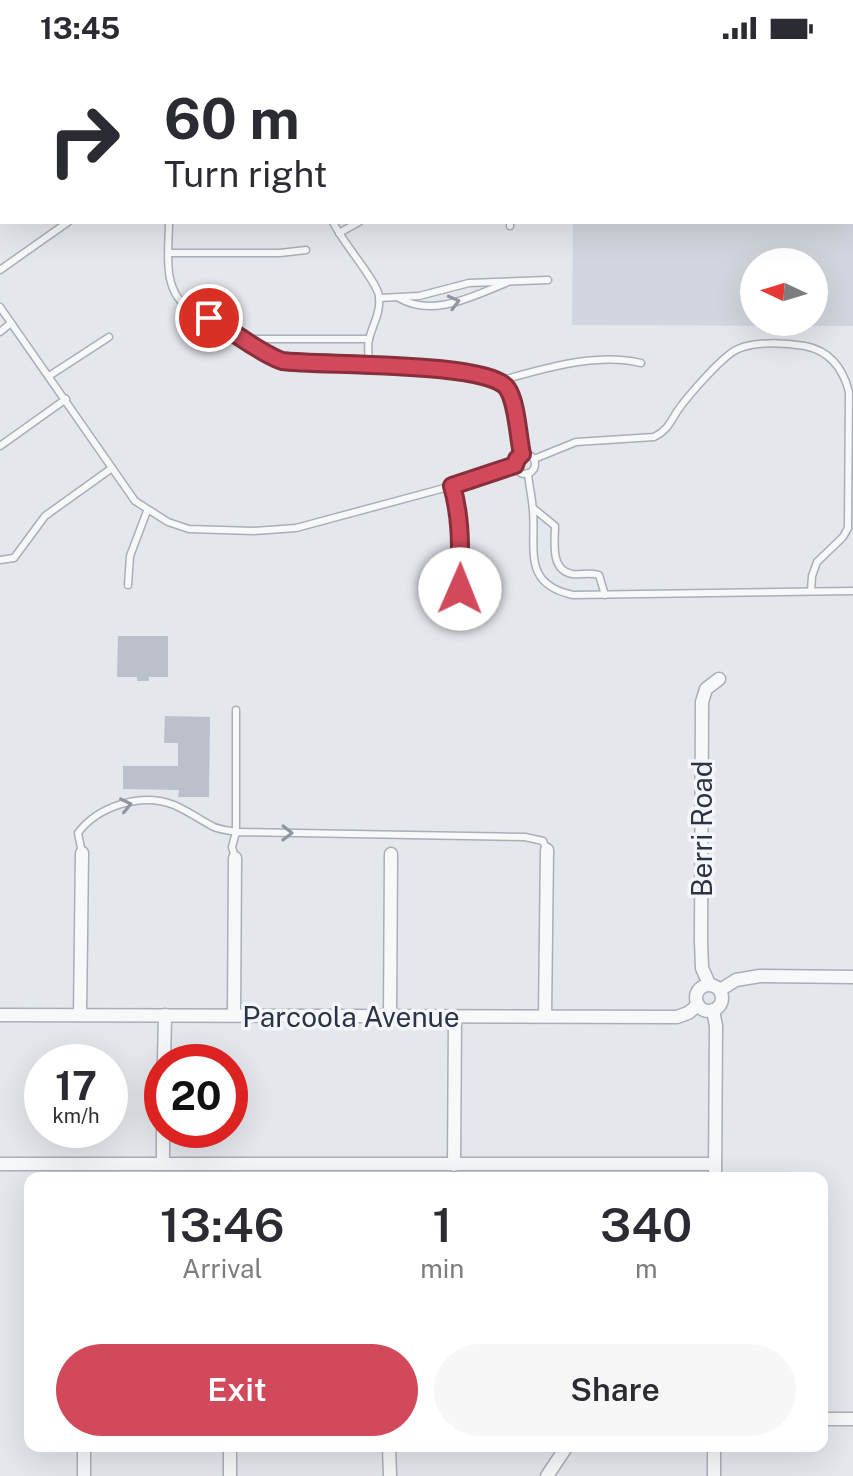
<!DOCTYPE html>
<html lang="en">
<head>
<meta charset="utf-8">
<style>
	:root { --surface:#fff; --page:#f7f7f7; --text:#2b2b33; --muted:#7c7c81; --accent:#d1495b }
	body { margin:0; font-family:"Public Sans",sans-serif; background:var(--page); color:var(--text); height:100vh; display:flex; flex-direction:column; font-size:30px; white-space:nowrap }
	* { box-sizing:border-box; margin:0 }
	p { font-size:26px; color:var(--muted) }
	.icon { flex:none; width:44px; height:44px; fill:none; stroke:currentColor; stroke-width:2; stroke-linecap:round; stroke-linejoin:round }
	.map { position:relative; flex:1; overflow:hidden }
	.side { position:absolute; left:24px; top:1116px; width:804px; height:280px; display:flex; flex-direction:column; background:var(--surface); border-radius:16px; box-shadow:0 8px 32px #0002 }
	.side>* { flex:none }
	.banner { position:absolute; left:0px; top:0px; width:854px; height:168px; box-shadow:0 8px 32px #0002; background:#fff; color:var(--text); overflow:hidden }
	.needle { width:52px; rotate:274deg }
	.fabs { position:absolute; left:740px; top:192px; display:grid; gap:16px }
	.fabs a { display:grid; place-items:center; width:88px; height:88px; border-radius:50%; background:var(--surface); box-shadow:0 8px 32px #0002; font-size:40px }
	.speed { position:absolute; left:24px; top:988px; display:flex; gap:16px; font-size:40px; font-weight:700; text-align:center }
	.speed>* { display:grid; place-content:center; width:104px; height:104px; border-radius:50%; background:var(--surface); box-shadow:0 8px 32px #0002; line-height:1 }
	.speed small { font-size:20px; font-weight:400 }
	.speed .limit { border:12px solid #d22; background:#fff; color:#111 }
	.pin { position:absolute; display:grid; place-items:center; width:68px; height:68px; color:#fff; margin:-34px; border:4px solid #fff; border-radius:50%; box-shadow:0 2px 8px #0007 }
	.me { position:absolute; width:88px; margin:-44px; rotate:1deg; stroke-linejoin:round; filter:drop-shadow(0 0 6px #0008) }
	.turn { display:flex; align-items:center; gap:28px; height:168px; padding:0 32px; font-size:36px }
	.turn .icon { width:104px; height:104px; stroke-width:2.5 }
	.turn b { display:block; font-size:56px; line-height:68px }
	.eta { display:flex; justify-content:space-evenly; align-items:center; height:136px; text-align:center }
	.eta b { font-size:48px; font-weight:600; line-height:56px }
	.action { display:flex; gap:16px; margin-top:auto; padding:16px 32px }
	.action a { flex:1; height:92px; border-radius:48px; background:var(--accent); color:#fff; font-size:32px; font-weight:600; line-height:92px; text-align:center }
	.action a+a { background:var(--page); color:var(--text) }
	.status { display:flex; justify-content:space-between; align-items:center; height:56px; padding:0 40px; background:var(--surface); direction:ltr }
	.status svg { height:22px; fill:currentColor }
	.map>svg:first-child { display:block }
</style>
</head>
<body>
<div class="status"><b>13:45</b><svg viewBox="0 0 49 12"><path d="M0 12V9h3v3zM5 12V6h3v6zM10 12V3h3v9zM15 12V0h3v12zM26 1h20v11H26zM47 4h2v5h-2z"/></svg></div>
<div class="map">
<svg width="853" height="1420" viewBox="0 0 853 1420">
	<rect width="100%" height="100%" fill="#e4e7ec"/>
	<!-- built -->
	<path fill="#d2d6de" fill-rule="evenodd" d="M853,66V270L572,269L573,166H852ZM754,206H814V266H754Z"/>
	<!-- green -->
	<rect fill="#c9d6c5" x="189" y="0" width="220" height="2"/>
	<!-- building -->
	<g fill="#bbc0ca">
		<path d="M118,580H168V621H149V625H137V621H117Z"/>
		<path d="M165,660L210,661L209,741H178L179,734L123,733V710H178V687H164Z"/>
	</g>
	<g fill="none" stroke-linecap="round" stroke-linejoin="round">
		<defs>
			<g id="service">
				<path d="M169,166C169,195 161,235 190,253C204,261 220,267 234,276C251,285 264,298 282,305C320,310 489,305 507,332C517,346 518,380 522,398"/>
				<path d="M333,166C342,186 377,225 379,240C381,256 373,268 369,283C367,291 369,300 369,308"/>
				<path d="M510,166V170"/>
				<path d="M339,177L359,166"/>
				<path d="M169,197H280L306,194"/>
				<path d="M0,214L68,166"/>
				<path d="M379,242L419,240L469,227L548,224"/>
				<path d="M399,242C433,262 473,240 506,227"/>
				<path d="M0,251L135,445L168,466L189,473L254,475L296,472L452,430L515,409"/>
				<path d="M0,276L11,267"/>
				<path d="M249,283H369"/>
				<path d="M49,320L109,281"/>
				<path d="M499,325C543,313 596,296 641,307"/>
				<path d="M0,390L66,343"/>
				<circle cx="525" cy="408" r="10"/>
				<path d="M534,403L576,386L654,381C668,374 670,366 678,354C688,340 723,299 738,293C756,285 786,287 805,290C830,295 843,312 849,336L848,472L843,481L817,506L812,520L811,535"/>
				<path d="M528,417C529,429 532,442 533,454C536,494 522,528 573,539L853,535"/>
				<path d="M452,430C463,464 460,497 460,533"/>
				<path d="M533,452L555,470C555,486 550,514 572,518C581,519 589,516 599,519L605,539"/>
				<path d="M0,504L14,502L45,460L112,412"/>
				<path d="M128,529L130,500L147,455"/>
				<path d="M82,797L78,777C98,750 142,736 174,749C188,755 199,763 212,770C219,774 228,774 236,776V654"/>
				<path d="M235,802L232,791L236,776L525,781L543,785L547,794"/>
			</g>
			<g id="minor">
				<path d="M80,2V0"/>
				<path d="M440,2V0"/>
				<path d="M581,2L582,0"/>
				<path d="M0,58H2"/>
				<path d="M709,928L702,912L701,885L702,646L706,633L719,623"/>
				<circle cx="709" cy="942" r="13"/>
				<path d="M720,934L736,924L760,920L853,921"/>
				<path d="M713,954L716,970L715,1122"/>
				<path d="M0,959L677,961L688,957L698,949"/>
				<path d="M80,959L82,797"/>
				<path d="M234,959L235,802"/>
				<path d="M390,960L391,798"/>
				<path d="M545,960L547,794"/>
				<path d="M164,1006L165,959"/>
				<path d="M0,1108H715"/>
				<path d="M163,1108V1074"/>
				<path d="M454,1109L455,961"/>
				<path d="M822,1363H853"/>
				<path d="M230,1390V1420"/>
				<path d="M389,1390L390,1420"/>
				<path d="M84,1420V1390"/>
				<path d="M547,1420L567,1390"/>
				<path d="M714,1420V1390"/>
			</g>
		</defs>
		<!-- service casing -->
		<use href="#service" stroke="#a9aeb7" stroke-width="9"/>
		<!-- minor casing -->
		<use href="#minor" stroke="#a9aeb7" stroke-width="15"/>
		<!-- service -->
		<use href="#service" stroke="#f7f8fa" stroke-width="6"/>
		<!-- minor -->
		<use href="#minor" stroke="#f7f8fa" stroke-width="12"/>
	</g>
	<!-- one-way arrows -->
	<defs><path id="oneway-chevron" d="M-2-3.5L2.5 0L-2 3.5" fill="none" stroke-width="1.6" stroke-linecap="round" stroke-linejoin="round" transform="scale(2)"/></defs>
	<g stroke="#9196a0">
		<use href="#oneway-chevron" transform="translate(454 246) rotate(-15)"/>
		<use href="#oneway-chevron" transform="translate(126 749) rotate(-12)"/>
		<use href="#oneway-chevron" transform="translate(287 777) rotate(1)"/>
	</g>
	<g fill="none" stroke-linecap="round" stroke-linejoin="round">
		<defs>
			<path id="route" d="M209,262C234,275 256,295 282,305C320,310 488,305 507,332C517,346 518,380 522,398L517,403L515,409L452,430C462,464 460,497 460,533"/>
		</defs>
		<!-- route casing -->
		<use href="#route" stroke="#882f3b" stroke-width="20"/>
		<!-- route -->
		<use href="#route" stroke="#d1495b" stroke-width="14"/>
	</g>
	<g text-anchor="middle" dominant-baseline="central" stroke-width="7" stroke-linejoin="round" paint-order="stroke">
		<!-- street labels -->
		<g font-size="28" fill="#2b3445" stroke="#f4f6f9">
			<text transform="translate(701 773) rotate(-90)">Berri Road</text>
			<text x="351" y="960">Parcoola Avenue</text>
		</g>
	</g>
</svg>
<div class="fabs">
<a><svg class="needle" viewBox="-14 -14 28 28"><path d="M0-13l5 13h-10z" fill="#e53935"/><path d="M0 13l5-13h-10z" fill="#7c7c81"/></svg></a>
</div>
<div class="speed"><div>17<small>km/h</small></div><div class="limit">20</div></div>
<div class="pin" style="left:209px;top:262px;background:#d93025"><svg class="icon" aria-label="arrive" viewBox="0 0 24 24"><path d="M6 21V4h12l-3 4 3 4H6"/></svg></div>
<svg class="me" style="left:460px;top:533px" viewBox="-20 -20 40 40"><circle r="19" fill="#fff"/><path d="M0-13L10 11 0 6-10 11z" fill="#d1495b"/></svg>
<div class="banner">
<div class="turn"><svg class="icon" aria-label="right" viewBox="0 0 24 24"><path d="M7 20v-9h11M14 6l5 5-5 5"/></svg><div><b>60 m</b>Turn right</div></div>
</div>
<section class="side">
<div class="eta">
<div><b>13:46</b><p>Arrival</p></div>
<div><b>1</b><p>min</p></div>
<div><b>340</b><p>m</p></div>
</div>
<div class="action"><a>Exit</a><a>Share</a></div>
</section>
</div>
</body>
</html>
